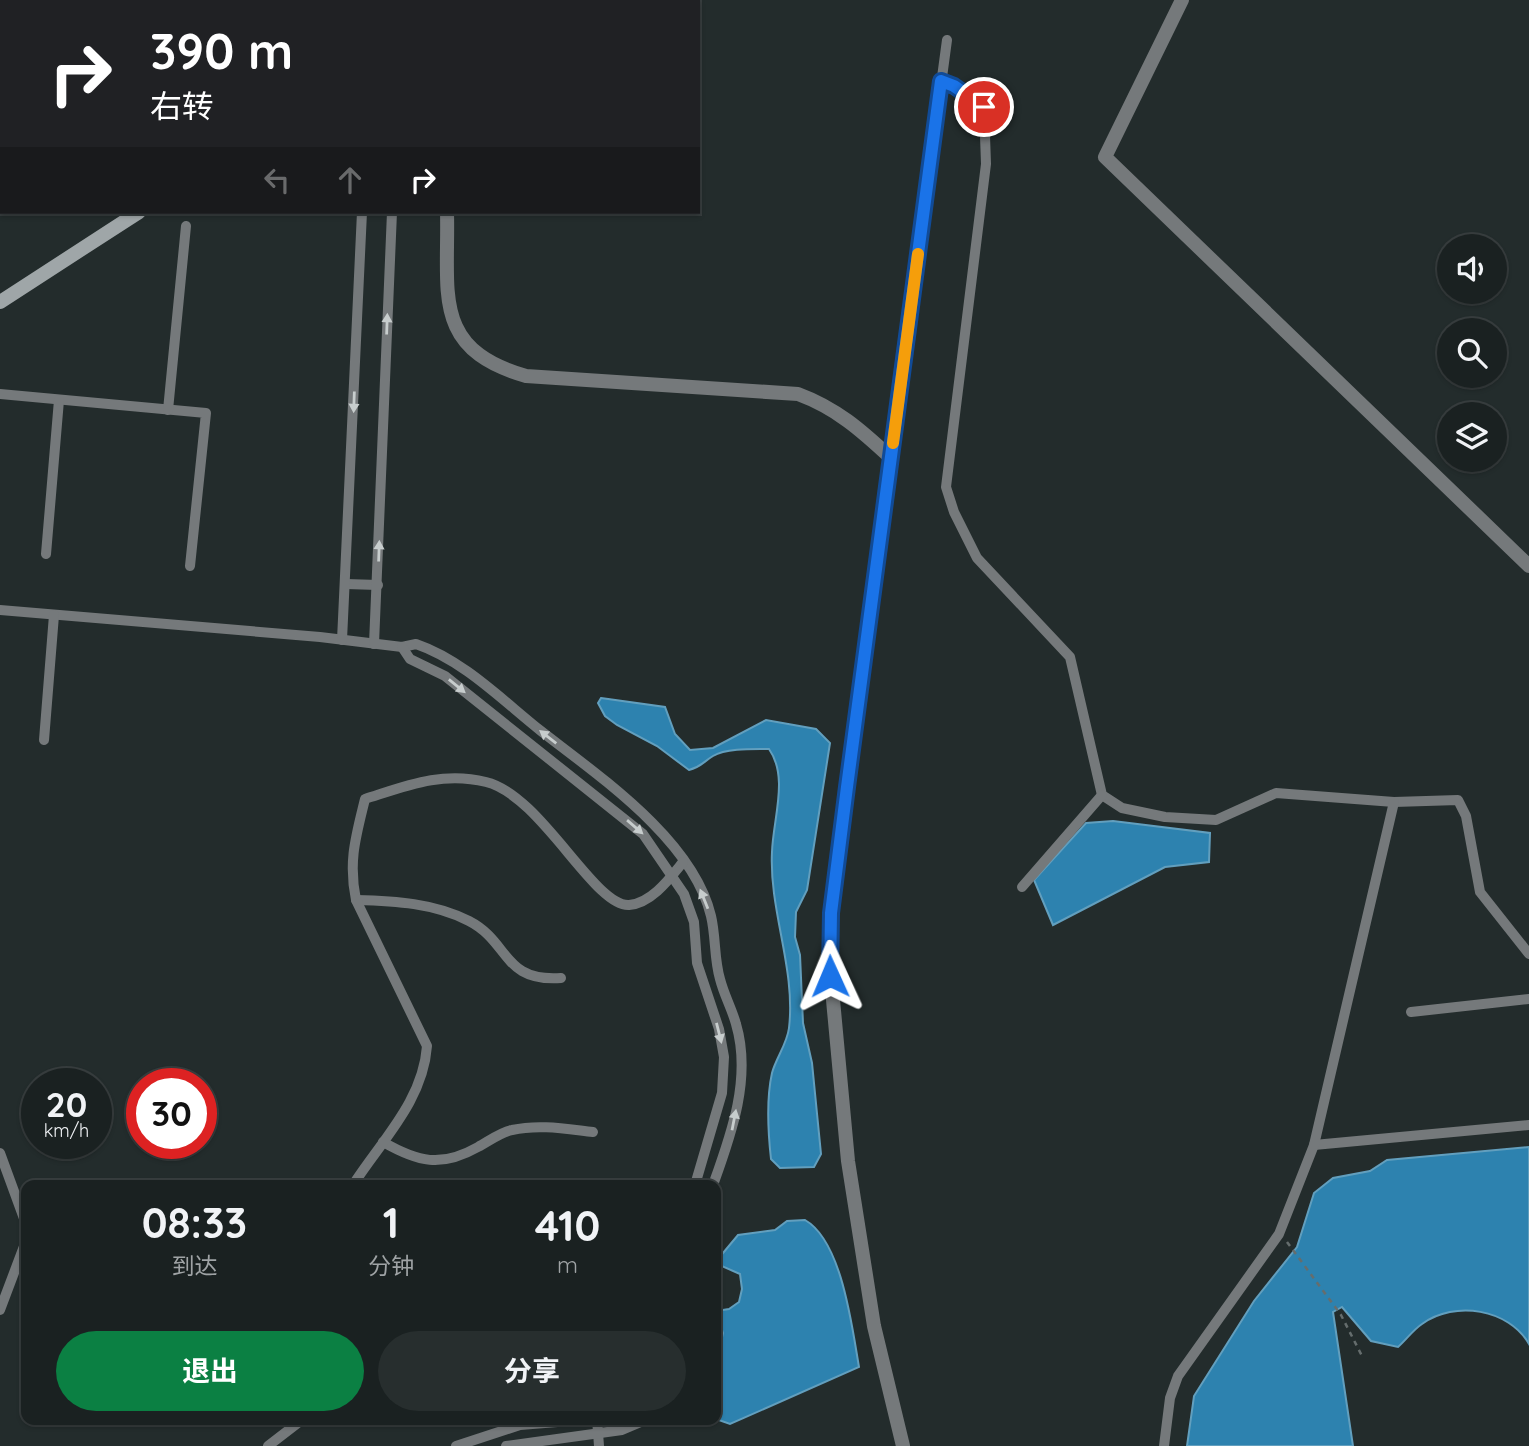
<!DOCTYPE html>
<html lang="zh">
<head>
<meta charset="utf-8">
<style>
	:root { --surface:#1a2121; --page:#272e2e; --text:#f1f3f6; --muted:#9fa3a5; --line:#383e3f; --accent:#0b8043 }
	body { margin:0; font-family:Quicksand,"Noto Sans SC",sans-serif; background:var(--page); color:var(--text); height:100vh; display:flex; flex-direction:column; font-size:26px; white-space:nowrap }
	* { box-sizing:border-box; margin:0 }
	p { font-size:23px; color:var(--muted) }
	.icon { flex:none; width:38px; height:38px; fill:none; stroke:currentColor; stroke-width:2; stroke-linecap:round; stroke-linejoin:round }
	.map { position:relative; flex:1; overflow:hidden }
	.drawer { position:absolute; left:21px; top:1180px; width:700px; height:245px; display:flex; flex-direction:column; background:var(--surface); border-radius:14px; box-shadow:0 2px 5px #0004,0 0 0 2px var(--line) }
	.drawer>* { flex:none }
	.top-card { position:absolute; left:0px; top:0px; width:700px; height:214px; box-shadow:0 2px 5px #0004,0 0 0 2px var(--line); background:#202124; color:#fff; overflow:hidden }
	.buttons { position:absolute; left:1437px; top:234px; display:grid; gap:14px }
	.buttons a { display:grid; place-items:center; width:70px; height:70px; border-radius:50%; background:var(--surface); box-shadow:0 2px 5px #0004,0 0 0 2px var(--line); font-size:35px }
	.speed { position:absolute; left:21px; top:1068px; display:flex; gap:14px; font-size:35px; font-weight:700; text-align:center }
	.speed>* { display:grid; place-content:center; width:91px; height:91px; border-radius:50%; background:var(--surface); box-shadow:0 2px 5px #0004,0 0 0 2px var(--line); line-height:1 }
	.speed small { font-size:18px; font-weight:400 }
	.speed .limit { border:10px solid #d22; background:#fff; color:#111 }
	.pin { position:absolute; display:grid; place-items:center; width:60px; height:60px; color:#fff; margin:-30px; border:4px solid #fff; border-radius:50%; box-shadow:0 2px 7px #0007 }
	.me { position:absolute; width:77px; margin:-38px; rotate:359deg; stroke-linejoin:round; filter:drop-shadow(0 0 5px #0008) }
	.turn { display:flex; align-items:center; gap:24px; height:147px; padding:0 35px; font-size:32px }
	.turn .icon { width:91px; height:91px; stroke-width:2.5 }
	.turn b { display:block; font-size:49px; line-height:60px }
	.lanes { display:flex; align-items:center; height:66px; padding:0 35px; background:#0003; justify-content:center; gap:35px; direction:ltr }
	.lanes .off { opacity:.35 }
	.eta { display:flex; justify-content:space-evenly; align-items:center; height:119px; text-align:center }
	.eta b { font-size:42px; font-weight:700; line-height:49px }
	.cta { display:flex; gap:14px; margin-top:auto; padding:14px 35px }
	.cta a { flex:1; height:80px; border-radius:42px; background:var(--accent); color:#fff; font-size:28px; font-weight:700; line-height:80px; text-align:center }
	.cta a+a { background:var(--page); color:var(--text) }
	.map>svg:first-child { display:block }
</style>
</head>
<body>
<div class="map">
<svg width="1529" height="1446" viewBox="0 0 1529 1446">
	<rect width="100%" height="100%" fill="#232c2c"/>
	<!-- water -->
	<g fill="#2d82af" stroke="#629fbe" stroke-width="2">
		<path d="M601,698L665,707L675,734L690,750L713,748L766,720L816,729L830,743L807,890L796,912L795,937L800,955L803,1023L812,1063L821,1154L814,1167L780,1168L771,1159C768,1132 766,1100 772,1073C776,1058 787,1044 789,1028C796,969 769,911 772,852C773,819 789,777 769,749C753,749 726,748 713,756C703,762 701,767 689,770L657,746L617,725L605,716L598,703Z"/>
		<path d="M1113,821L1210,833L1209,862L1165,867L1053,925L1034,880L1086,823Z"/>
		<path d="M1529,1147V1344C1509,1309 1455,1300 1422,1324C1413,1330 1406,1340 1398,1347L1371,1341L1342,1307L1333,1312L1353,1446H1187L1194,1396L1254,1301L1297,1247L1314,1193L1333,1178L1370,1171L1387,1160Z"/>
		<path d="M805,1220C842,1241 852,1327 859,1367L730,1424L716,1419V1363L723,1333L716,1311L729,1309L739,1302L742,1289L740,1274L717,1264L718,1259L738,1235L775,1230L787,1221Z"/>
	</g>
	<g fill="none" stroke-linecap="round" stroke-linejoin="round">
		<!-- path -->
		<path stroke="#656d6d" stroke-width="2.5" stroke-dasharray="5 5" stroke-linecap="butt" d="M1287,1242L1341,1315L1362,1356"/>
		<!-- lane -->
		<g stroke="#75797b" stroke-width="10">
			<path d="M941,81L955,86L984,107L986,164L946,487L954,512L977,558L1070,657L1102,795L1122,808L1165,817L1216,820L1276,793L1394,802L1458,800L1466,816L1480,892L1529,954"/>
			<path d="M0,394L206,413L190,566"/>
			<path d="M168,410L186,226"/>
			<path d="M891,458L947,40"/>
			<path d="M46,554L59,400"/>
			<path d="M346,584L378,585"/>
			<path d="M0,610L320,637L402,647L416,644C463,660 502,700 541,731C600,777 693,840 711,916C716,937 714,959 720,979C724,995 732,1009 736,1024C752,1078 731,1135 713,1185"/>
			<path d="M342,640L362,212"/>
			<path d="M374,644L392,212"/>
			<path d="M402,647L410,659L445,676L643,834L684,894L694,922L697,963L719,1029L724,1057L722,1093L695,1185"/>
			<path d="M44,740L54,615"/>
			<path d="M1022,887L1102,795"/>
			<path d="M356,900C395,901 434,903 469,921C510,942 502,982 561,978"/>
			<path d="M1411,1012L1529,999"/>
			<path d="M383,1142C418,1162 441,1168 478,1147C489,1141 501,1132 512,1130C539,1124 566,1129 593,1132"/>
			<path d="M1314,1145L1529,1125"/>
			<path d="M0,1153L26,1224"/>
			<path d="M353,1185C382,1140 423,1101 427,1046L356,900C348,861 356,836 365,799C406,786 442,771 486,782C541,795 594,907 629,905C652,903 670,878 683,862"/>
			<path d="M0,1310L26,1241"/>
			<path d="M597,1419L599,1446"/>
			<path d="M268,1446L303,1419"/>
			<path d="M456,1446L520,1425L595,1419"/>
			<path d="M506,1446L622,1430L648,1419"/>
			<path d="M1164,1446L1170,1398L1178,1376L1279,1234L1314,1145L1394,802"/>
		</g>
		<!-- street -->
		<g stroke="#75797b" stroke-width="14">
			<path d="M1182,0L1105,157L1529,566"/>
			<path d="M447,212C449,293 431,349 526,376L798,394C836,408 861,430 891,458L853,737L831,913L829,957L848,1161L874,1326L903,1446"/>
		</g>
		<!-- secondary -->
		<g stroke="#9fa6a8" stroke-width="14">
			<path d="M499,2L503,0"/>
			<path d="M0,302L139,212"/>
		</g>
	</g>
	<!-- one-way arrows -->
	<defs><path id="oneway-solid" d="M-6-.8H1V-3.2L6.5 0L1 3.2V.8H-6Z" transform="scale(1.75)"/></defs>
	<g fill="#c7cdcd">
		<use href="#oneway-solid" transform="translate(387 324) rotate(-88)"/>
		<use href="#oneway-solid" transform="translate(354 402) rotate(92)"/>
		<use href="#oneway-solid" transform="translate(379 551) rotate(-88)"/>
		<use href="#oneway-solid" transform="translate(457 686) rotate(39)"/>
		<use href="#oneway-solid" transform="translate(548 737) rotate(-142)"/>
		<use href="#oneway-solid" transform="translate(635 827) rotate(41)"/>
		<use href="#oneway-solid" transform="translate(704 899) rotate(-112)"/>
		<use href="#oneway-solid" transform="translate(719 1033) rotate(76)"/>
		<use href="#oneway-solid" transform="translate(734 1120) rotate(-79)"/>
	</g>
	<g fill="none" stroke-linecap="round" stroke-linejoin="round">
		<defs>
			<path id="route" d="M830,976L831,913L847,787L941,81L954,86L984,107"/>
		</defs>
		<!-- route casing -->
		<use href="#route" stroke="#114b97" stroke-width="18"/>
		<!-- route -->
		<use href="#route" stroke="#1a73e8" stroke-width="12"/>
		<!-- slow -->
		<path stroke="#f59e0b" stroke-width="12" d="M893,443L918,254"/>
	</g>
</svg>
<div class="buttons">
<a><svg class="icon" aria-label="sound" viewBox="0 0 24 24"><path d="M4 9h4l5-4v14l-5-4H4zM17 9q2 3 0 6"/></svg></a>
<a><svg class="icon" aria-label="search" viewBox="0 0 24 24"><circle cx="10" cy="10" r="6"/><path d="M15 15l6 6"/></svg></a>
<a><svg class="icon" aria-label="layers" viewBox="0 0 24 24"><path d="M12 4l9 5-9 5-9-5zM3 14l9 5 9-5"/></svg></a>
</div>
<div class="speed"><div>20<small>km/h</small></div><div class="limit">30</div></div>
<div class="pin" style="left:984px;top:107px;background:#d93025"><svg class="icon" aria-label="arrive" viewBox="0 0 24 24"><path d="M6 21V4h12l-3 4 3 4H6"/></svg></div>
<svg class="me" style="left:830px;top:976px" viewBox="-20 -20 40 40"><path d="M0-17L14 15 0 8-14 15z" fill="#1a73e8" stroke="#fff" stroke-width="4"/></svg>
<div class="top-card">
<div class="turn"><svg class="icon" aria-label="right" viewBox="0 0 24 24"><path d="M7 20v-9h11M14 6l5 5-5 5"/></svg><div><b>390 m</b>右转</div></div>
<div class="lanes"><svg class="icon off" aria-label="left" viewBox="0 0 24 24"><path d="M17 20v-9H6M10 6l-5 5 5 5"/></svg><svg class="icon off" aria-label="ahead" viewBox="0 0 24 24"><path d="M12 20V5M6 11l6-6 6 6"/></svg><svg class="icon" aria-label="right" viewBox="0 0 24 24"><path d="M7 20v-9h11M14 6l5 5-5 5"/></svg></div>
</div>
<section class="drawer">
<div class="eta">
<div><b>08:33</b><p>到达</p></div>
<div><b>1</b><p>分钟</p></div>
<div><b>410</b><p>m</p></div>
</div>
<div class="cta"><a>退出</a><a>分享</a></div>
</section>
</div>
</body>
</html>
